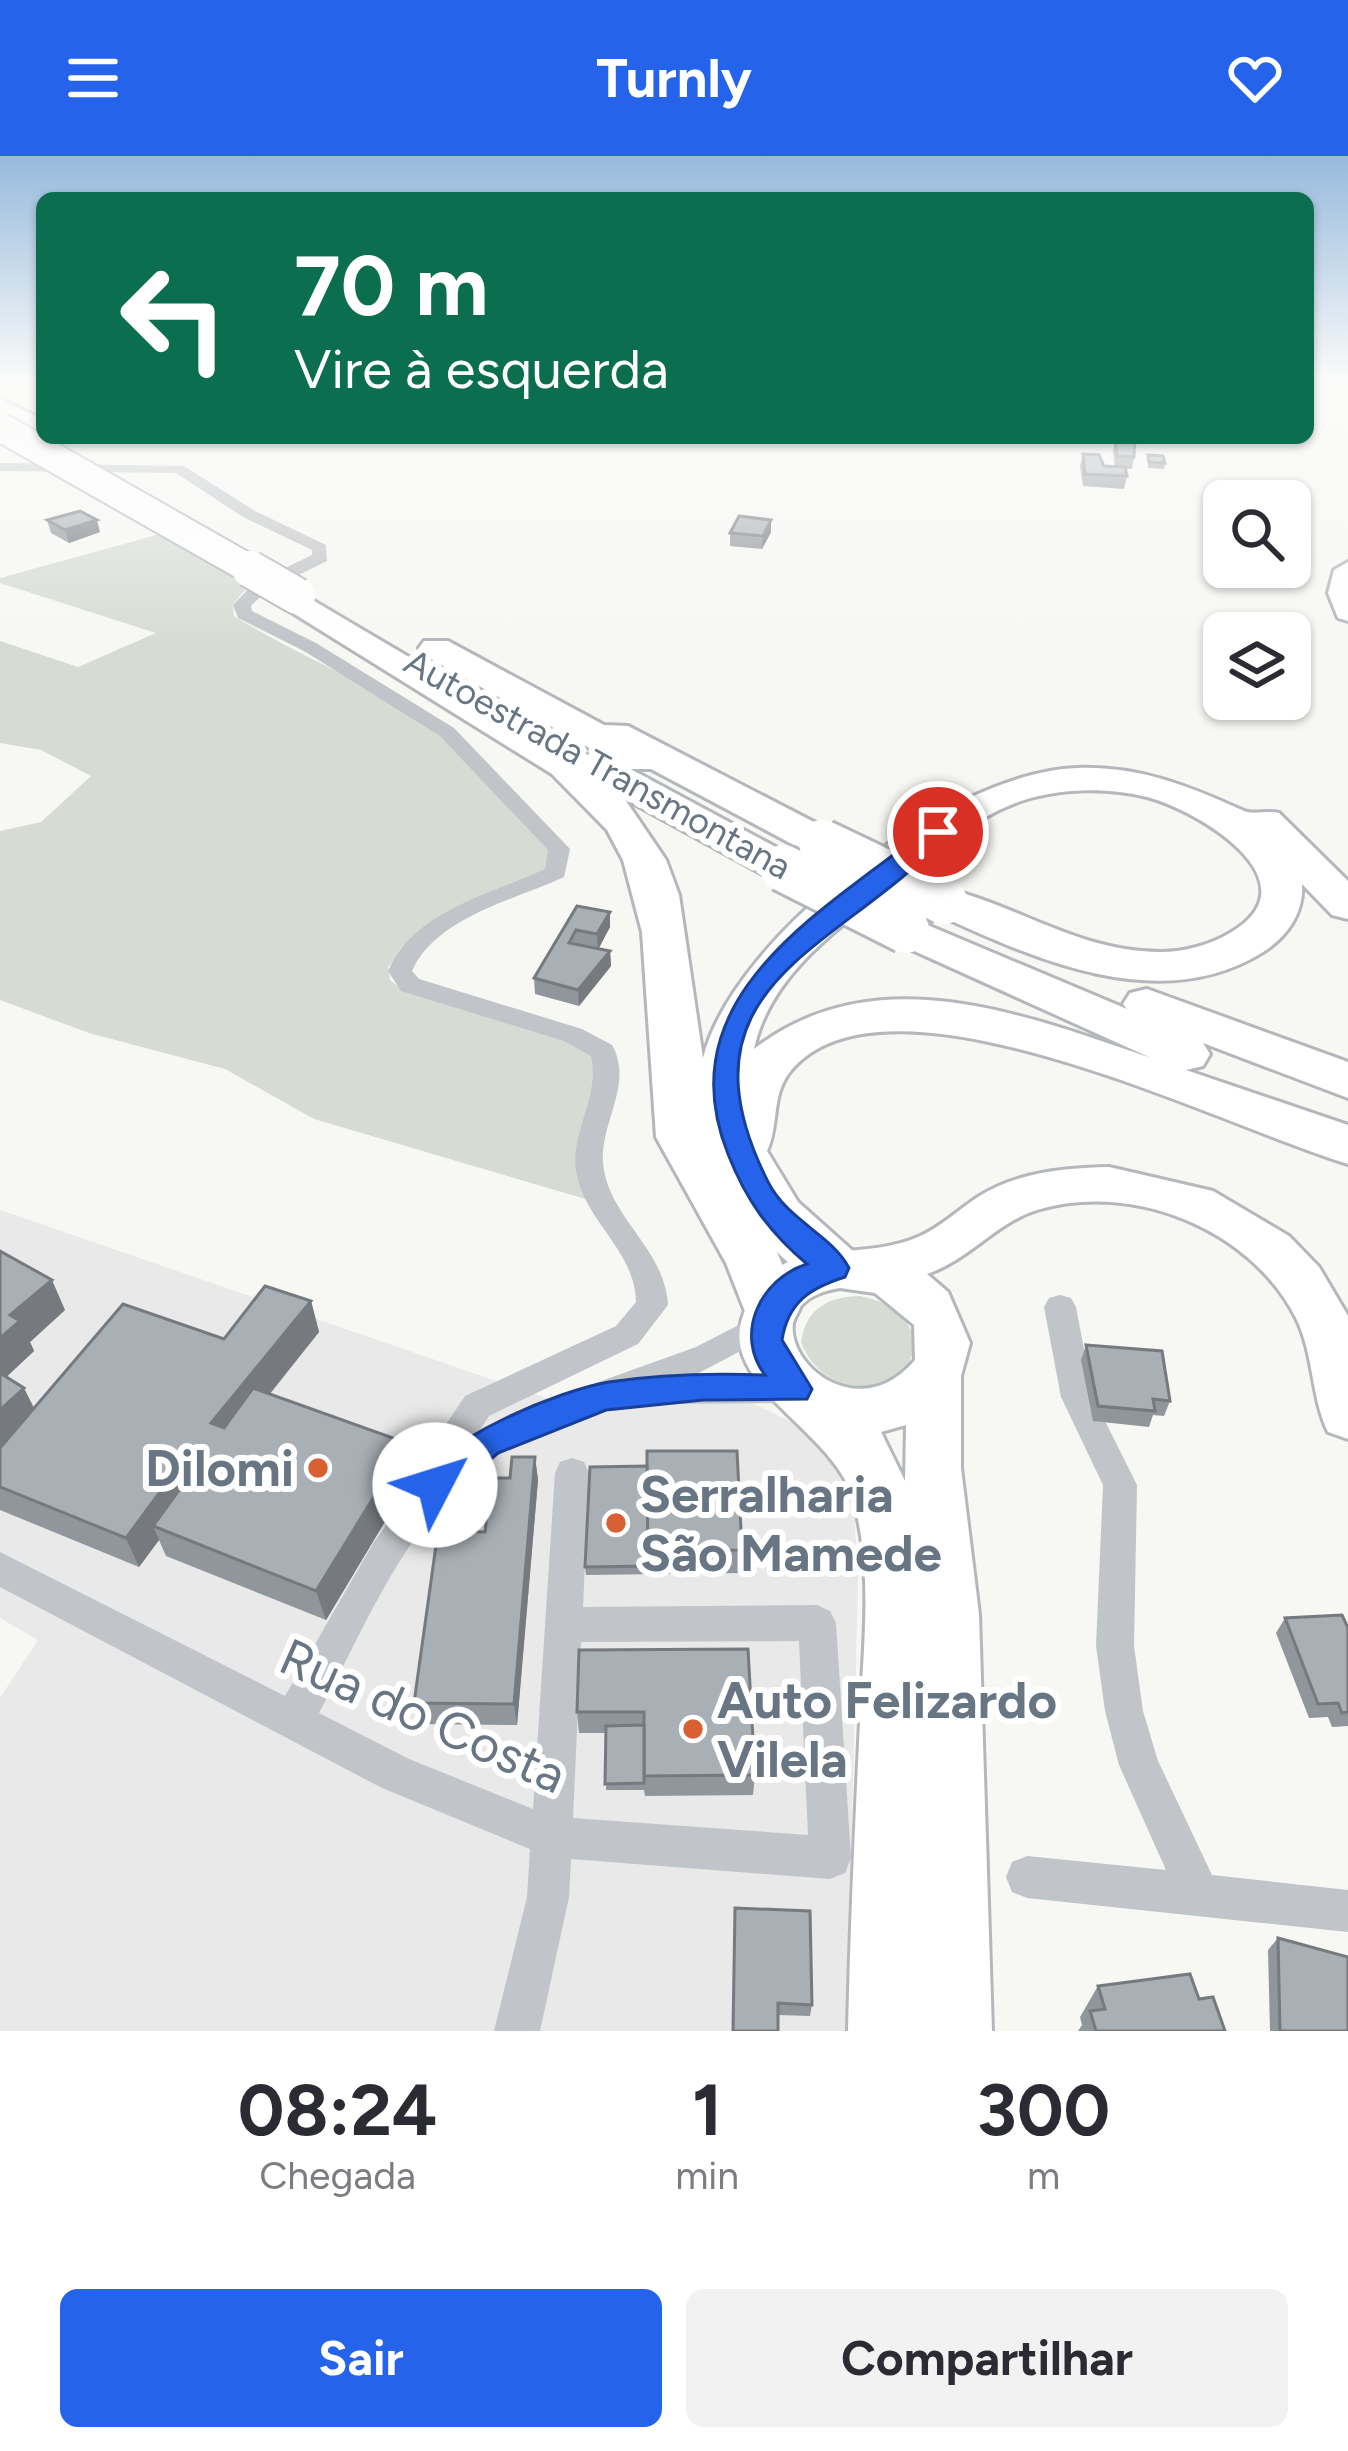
<!DOCTYPE html>
<html lang="pt">
<head>
<meta charset="utf-8">
<style>
	:root { --surface:#fff; --page:#f2f2f3; --text:#2b2b33; --muted:#7c7c81; --accent:#2563eb }
	body { margin:0; font-family:Figtree,sans-serif; background:var(--page); color:var(--text); height:100vh; display:flex; flex-direction:column; font-size:45px; white-space:nowrap }
	* { box-sizing:border-box; margin:0 }
	p { font-size:39px; color:var(--muted) }
	.icon { flex:none; width:66px; height:66px; fill:none; stroke:currentColor; stroke-width:2; stroke-linecap:round; stroke-linejoin:round }
	.map { position:relative; height:1875px; overflow:hidden }
	.details { display:flex; flex-direction:column; background:var(--surface); flex:1 }
	.details>* { flex:none }
	.hud { position:absolute; left:36px; top:36px; width:1278px; height:252px; border-radius:18px; box-shadow:0 3px 9px #0004; background:#0b6e4f; color:#fff; overflow:hidden }
	.buttons { position:absolute; left:1203px; top:324px; display:grid; gap:24px }
	.buttons a { display:grid; place-items:center; width:108px; height:108px; border-radius:18px; background:var(--surface); box-shadow:0 3px 9px #0004; font-size:60px }
	.pin { position:absolute; display:grid; place-items:center; width:102px; height:102px; color:#fff; margin:-51px; border:6px solid #fff; border-radius:50%; box-shadow:0 3px 12px #0007 }
	.me { position:absolute; width:132px; margin:-66px; rotate:50deg; stroke-linejoin:round; filter:drop-shadow(0 0 9px #0008) }
	.turn { display:flex; align-items:center; gap:42px; height:252px; padding:0 60px; font-size:54px }
	.turn .icon { width:156px; height:156px; stroke-width:2.5 }
	.turn b { display:block; font-size:84px; line-height:102px }
	.eta { display:flex; justify-content:space-evenly; align-items:center; height:204px; text-align:center }
	.eta b { font-size:72px; font-weight:700; line-height:84px }
	.button { display:flex; gap:24px; margin-top:auto; padding:24px 60px }
	.button a { flex:1; height:138px; border-radius:18px; background:var(--accent); color:#fff; font-size:48px; font-weight:700; line-height:138px; text-align:center }
	.button a+a { background:var(--page); color:var(--text) }
	header { display:flex; justify-content:space-between; align-items:center; height:156px; padding:0 60px; background:var(--accent); color:#fff; font-size:54px; font-weight:700 }
	.map>svg:first-child { display:block }
</style>
</head>
<body>
<header><svg class="icon" aria-label="menu" viewBox="0 0 24 24"><path d="M4 6h16M4 12h16M4 18h16"/></svg>Turnly<svg class="icon" aria-label="heart" viewBox="0 0 24 24"><path d="M12 20l-8-8c-3-5 5-10 8-4 3-6 11-1 8 4z"/></svg></header>
<div class="map">
<svg width="1348" height="1875" viewBox="0 0 1348 1875">
	<rect width="100%" height="100%" fill="#f7f7f4"/>
	<!-- built -->
	<path fill="#e8e9e8" d="M0,1054L595,1259L640,1248L717,1240L752,1247L790,1265L819,1288L842,1318L854,1355L858,1421L847,1875H0V1542L38,1484L0,1462Z"/>
	<!-- green -->
	<g fill="#d6dcd4">
		<path d="M160,378L248,431L233,448L234,460C296,499 369,526 429,570C476,605 513,654 552,698V709L537,719L419,777L388,811L390,824L401,833L574,885L595,900L596,924L579,979L589,1044L314,963L225,913L89,877L0,844V675L41,666L91,620L41,594L0,587V485L78,511L156,477L0,427V422Z"/>
		<path d="M860,1140C889,1146 909,1159 916,1189L905,1216C867,1243 818,1231 801,1186C806,1152 828,1141 860,1140Z"/>
	</g>
	<g fill="none" stroke-linecap="round" stroke-linejoin="round">
		<defs>
			<g id="primary">
				<path d="M1348,406V465L1338,462L1328,437L1334,414Z"/>
				<path d="M1109,1011L1213,1035L1289,1080L1319,1111L1348,1160V1283L1328,1276C1311,1241 1314,1198 1296,1162C1251,1073 1133,1025 1037,1054C997,1066 969,1104 927,1118L948,1136L970,1187L961,1220V1312L979,1458L992,1875H848C850,1772 855,1669 860,1566C863,1492 874,1411 852,1340C833,1276 721,1230 742,1163C770,1071 852,1110 918,1081C940,1072 958,1054 978,1041C1017,1016 1065,1012 1109,1011ZM840,1132L875,1137L914,1169L915,1204C840,1293 728,1149 840,1132ZM906,1269L905,1325L881,1276Z"/>
			</g>
			<g id="highway">
				<path d="M0,243L42,263V282L0,262Z"/>
				<path d="M292,432L575,599L600,598L424,499L419,492L424,485H448L604,569L628,570L837,678L843,687L837,696H807L651,613H630L798,703L804,712L798,721H768L624,642L666,704L679,739L703,902C734,779 951,616 1077,612C1140,610 1188,630 1244,655C1253,659 1267,654 1279,657L1348,725V763L1332,759L1302,728C1304,757 1287,781 1263,796C1158,862 1028,800 928,754L922,745L928,736L944,732C1019,750 1080,796 1161,796C1184,796 1210,789 1230,777C1318,726 1198,654 1147,641C1107,631 1060,632 1021,645C969,663 927,703 885,736C831,777 769,823 754,893C874,800 1023,858 1151,902L890,784L883,774L890,764L906,760L1127,853L1123,848L1130,837L1147,833L1348,906V942L1203,887L1210,898L1203,910L1186,914L1348,969V1008C1228,973 884,796 789,917C771,941 779,970 767,995L798,1046L854,1096L863,1112L854,1128C820,1138 801,1119 777,1096L800,1152L792,1168L771,1175L750,1168L726,1107L656,981L642,776L623,704L607,674L552,618L280,449L276,442L280,435Z"/>
			</g>
		</defs>
		<!-- primary casing -->
		<use href="#primary" stroke="#b4b8bc" stroke-width="6"/>
		<!-- highway casing -->
		<use href="#highway" stroke="#b4b7bb" stroke-width="6"/>
		<!-- street -->
		<g fill="#c1c4c8" fill-rule="evenodd">
			<path d="M0,307L184,310L255,355L326,389L327,405L266,435L251,450L252,455L316,487L454,572L570,693L564,721C515,744 436,761 412,815L419,823L582,873L612,889C634,928 600,966 603,1007C608,1062 665,1092 668,1149L638,1188L489,1260L478,1277L540,1247L696,1191L766,1155L777,1158L782,1167L777,1176L693,1220L796,1219L808,1223L812,1233L808,1243L796,1247L656,1248L642,1239C592,1256 542,1272 497,1300C409,1356 366,1470 319,1557L409,1603L533,1653L555,1317L560,1306L572,1302L584,1306L589,1317L583,1451L817,1449L830,1455L836,1467L851,1702L845,1717L830,1723L571,1703L569,1741L540,1875H494L527,1741L530,1693L382,1632L0,1431V1396L285,1540L374,1386L402,1347L442,1305L445,1270L465,1240L616,1170L636,1146C635,1095 587,1067 577,1020C568,978 601,941 591,900L564,885L401,835L388,815C415,754 489,739 545,713L548,694L440,580L304,495L238,462L233,449L254,427L312,399V394L243,361L176,317L0,315ZM799,1485L808,1679L573,1662L581,1486Z"/>
			<path d="M1060,1139L1071,1142L1076,1151L1093,1241L1137,1329L1134,1490L1143,1555L1158,1605L1212,1719L1348,1734V1776L1027,1742L1012,1736L1006,1721L1012,1706L1027,1700L1166,1714L1119,1609L1105,1555L1096,1490L1103,1329L1061,1241L1044,1151L1049,1142Z"/>
		</g>
		<!-- primary -->
		<use href="#primary" fill="#fff" fill-rule="evenodd"/>
		<!-- highway -->
		<use href="#highway" fill="#fff" fill-rule="evenodd"/>
		<defs>
			<path id="highway-bridge-far2" d="M0,271L255,416"/>
			<path id="highway-bridge-far1" d="M250,413L297,440"/>
			<g id="highway-bridge">
				<path d="M822,687L944,745"/>
				<path d="M783,712L906,774"/>
			</g>
		</defs>
		<!-- highway-bridge-far2 casing -->
		<use href="#highway-bridge-far2" stroke="#b4b7bb" stroke-width="32" stroke-linecap="butt"/>
		<!-- highway-bridge-far1 casing -->
		<use href="#highway-bridge-far1" stroke="#b4b7bb" stroke-width="40" stroke-linecap="butt"/>
		<!-- highway-bridge casing -->
		<use href="#highway-bridge" stroke="#b4b7bb" stroke-width="52" stroke-linecap="butt"/>
		<!-- highway-bridge-far2 -->
		<use href="#highway-bridge-far2" stroke="#fff" stroke-width="28"/>
		<!-- highway-bridge-far1 -->
		<use href="#highway-bridge-far1" stroke="#fff" stroke-width="36"/>
		<!-- highway-bridge -->
		<use href="#highway-bridge" stroke="#fff" stroke-width="46"/>
	</g>
	<!-- wall -->
	<g fill="#90969c">
		<path d="M1115,282L1134,301L1132,313H1126L1127,320L1124,333L1083,330L1080,310L1083,298L1104,310L1115,311L1113,294Z"/>
		<path d="M1148,299L1165,307L1164,313L1148,312Z"/>
		<path d="M47,364L100,376L69,387L51,377Z"/>
		<path d="M771,376L762,393L730,390V377Z"/>
		<path d="M577,750L610,771L598,792L610,795L611,810L579,850L535,838L534,822Z"/>
		<path d="M0,1095L65,1154L30,1186L34,1195L6,1221L34,1252L224,1183L311,1145L319,1176L270,1238L414,1317L326,1464L166,1400L159,1384L139,1411L0,1354Z"/>
		<path d="M1086,1189L1170,1245L1164,1260L1153,1259L1149,1271L1093,1265L1081,1204Z"/>
		<path d="M535,1301L538,1324L517,1569L420,1568L414,1547L485,1376L510,1322Z"/>
		<path d="M647,1310L742,1394L741,1417L586,1419L585,1411Z"/>
		<path d="M1285,1462L1348,1472V1570L1332,1571L1328,1561L1309,1562L1276,1477Z"/>
		<path d="M579,1494L755,1619L753,1639L645,1640L644,1634H606V1577H579L577,1556Z"/>
		<path d="M734,1764L812,1849L810,1860L778,1859Z"/>
		<path d="M1278,1782L1348,1875H1270L1268,1794Z"/>
		<path d="M1098,1830L1199,1843L1225,1875H1078L1082,1869L1080,1861Z"/>
	</g>
	<!-- shaded-wall -->
	<g fill="#767a7f">
		<path d="M97,364L100,376L69,387L65,374Z"/>
		<path d="M771,364V376L762,393L763,380Z"/>
		<path d="M610,756V771L598,794L597,778Z"/>
		<path d="M610,795L611,810L579,850L578,834Z"/>
		<path d="M52,1124L65,1154L30,1186L34,1195L0,1227V1182L10,1159Z"/>
		<path d="M311,1145L319,1176L222,1297L211,1267Z"/>
		<path d="M24,1232L39,1262L0,1299V1254Z"/>
		<path d="M407,1287L414,1317L326,1464L316,1435Z"/>
		<path d="M535,1301L538,1324L517,1569L514,1548Z"/>
		<path d="M185,1302L197,1332L153,1370L159,1384L139,1411L126,1382Z"/>
	</g>
	<!-- building -->
	<g fill="#a8afb5" stroke="#767a7f" stroke-width="3">
		<path d="M1115,282H1135L1134,301L1117,300Z"/>
		<path d="M1083,298L1099,299L1104,310L1125,311L1127,320L1085,318Z"/>
		<path d="M1148,299L1163,300L1165,307L1149,306Z"/>
		<path d="M80,355L97,364L65,374L47,364Z"/>
		<path d="M739,360L771,364L763,380L730,377Z"/>
		<path d="M577,750L610,756L597,778L576,774L569,787L610,795L578,834L534,822Z"/>
		<path d="M0,1095L52,1124L10,1159L20,1165L0,1182Z"/>
		<path d="M265,1130L311,1145L211,1267L224,1272L253,1232L407,1287L316,1435L153,1370L199,1307L185,1302L126,1382L0,1331V1292L123,1148L224,1183Z"/>
		<path d="M1086,1189L1162,1195L1170,1245L1153,1243L1155,1255L1098,1250Z"/>
		<path d="M0,1217L24,1232L0,1254Z"/>
		<path d="M647,1295H737L742,1394L647,1395Z"/>
		<path d="M512,1301H535L514,1548L414,1547L438,1375L485,1376L491,1322H510Z"/>
		<path d="M647,1310L648,1410L585,1411L590,1311Z"/>
		<path d="M1342,1459L1348,1472V1556L1342,1557L1338,1547L1318,1548L1285,1462Z"/>
		<path d="M748,1493L755,1619L644,1620V1556H577L579,1494Z"/>
		<path d="M644,1569V1627L605,1628L606,1570Z"/>
		<path d="M735,1752L810,1755L812,1849L778,1847V1875H733Z"/>
		<path d="M1278,1782L1348,1801V1875H1280Z"/>
		<path d="M1190,1818L1199,1843L1213,1841L1225,1875H1096L1090,1855L1105,1853L1098,1830Z"/>
	</g>
	<!-- sky -->
	<linearGradient id="sky" x2="0" y2="1"><stop stop-color="#96badc"/><stop offset="0.46" stop-color="#fbfbfa"/><stop offset="1" stop-color="#fbfbfa" stop-opacity="0"/></linearGradient>
	<rect width="1348" height="488" fill="url(#sky)"/>
	<!-- route -->
	<path fill="#2563eb" stroke="#184099" stroke-width="3" d="M930,671L949,676C848,793 666,822 768,1026C788,1065 832,1079 849,1112L845,1121C810,1132 788,1146 782,1184L812,1233L807,1243L703,1244L606,1254L498,1297L448,1340L435,1345L423,1340L418,1329C440,1283 560,1234 609,1226C661,1218 713,1217 765,1219C734,1178 760,1123 807,1108C769,1076 746,1044 728,998C665,839 824,755 930,671Z"/>
	<!-- markers -->
	<g fill="#d96033" stroke="#fff" stroke-width="4.5">
		<circle cx="318" cy="1312" r="12"/>
		<circle cx="616" cy="1367" r="12"/>
		<circle cx="693" cy="1573" r="12"/>
	</g>
	<g text-anchor="middle" dominant-baseline="central" stroke-width="12" stroke-linejoin="round" paint-order="stroke">
		<!-- far-street labels -->
		<g font-size="36" fill="#687684" stroke="#fff">
			<text transform="translate(598 608) rotate(29)">Autoestrada Transmontana</text>
		</g>
		<!-- near-poi labels -->
		<g font-size="51" font-weight="bold" fill="#687684" stroke="#fff" text-anchor="start">
			<text x="294" y="1312" text-anchor="end">Dilomi</text>
			<text x="640" y="1338">Serralharia<tspan x="640" dy="59">São Mamede</tspan></text>
			<text x="717" y="1544">Auto Felizardo<tspan x="717" dy="59">Vilela</tspan></text>
		</g>
		<!-- near-street labels -->
		<g font-size="51" fill="#687684" stroke="#fff">
			<text transform="translate(423 1560) rotate(24)">Rua do Costa</text>
		</g>
	</g>
</svg>
<div class="buttons">
<a><svg class="icon" aria-label="search" viewBox="0 0 24 24"><circle cx="10" cy="10" r="6"/><path d="M15 15l6 6"/></svg></a>
<a><svg class="icon" aria-label="layers" viewBox="0 0 24 24"><path d="M12 4l9 5-9 5-9-5zM3 14l9 5 9-5"/></svg></a>
</div>
<div class="pin" style="left:938px;top:676px;background:#d93025"><svg class="icon" aria-label="arrive" viewBox="0 0 24 24"><path d="M6 21V4h12l-3 4 3 4H6"/></svg></div>
<svg class="me" style="left:435px;top:1329px" viewBox="-20 -20 40 40"><circle r="19" fill="#fff"/><path d="M0-13L10 11 0 6-10 11z" fill="#2563eb"/></svg>
<div class="hud">
<div class="turn"><svg class="icon" aria-label="left" viewBox="0 0 24 24"><path d="M17 20v-9H6M10 6l-5 5 5 5"/></svg><div><b>70 m</b>Vire à esquerda</div></div>
</div>
</div>
<section class="details">
<div class="eta">
<div><b>08:24</b><p>Chegada</p></div>
<div><b>1</b><p>min</p></div>
<div><b>300</b><p>m</p></div>
</div>
<div class="button"><a>Sair</a><a>Compartilhar</a></div>
</section>
</body>
</html>
